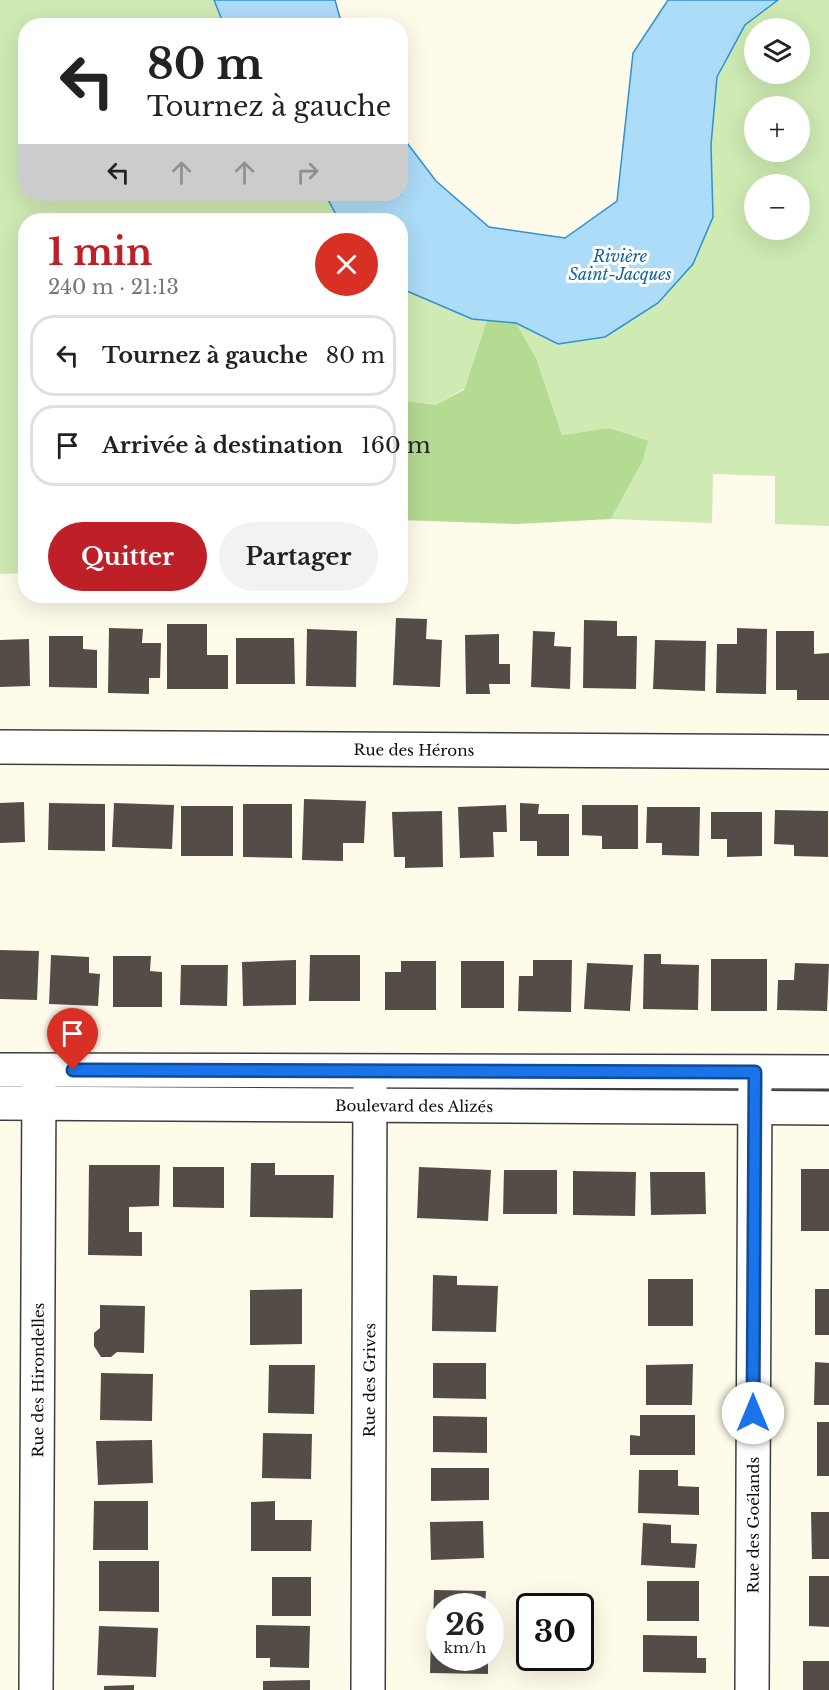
<!DOCTYPE html>
<html lang="fr">
<head>
<meta charset="utf-8">
<style>
	:root { --surface:#fff; --page:#f2f2f2; --text:#222; --muted:#767676; --line:#e0e0e0; --accent:#bf1f27 }
	body { margin:0; font-family:"Libre Baskerville",serif; background:var(--page); color:var(--text); height:100vh; display:flex; flex-direction:column; font-size:22px; white-space:nowrap }
	* { box-sizing:border-box; margin:0 }
	p { font-size:20px; color:var(--muted) }
	.icon { flex:none; width:33px; height:33px; fill:none; stroke:currentColor; stroke-width:2; stroke-linecap:round; stroke-linejoin:round }
	.map { position:relative; flex:1; overflow:hidden }
	.details { position:absolute; left:18px; top:213px; width:390px; height:390px; display:flex; flex-direction:column; background:var(--surface); border-radius:24px; box-shadow:0 6px 24px #0002 }
	.details>* { flex:none }
	.guide { position:absolute; left:18px; top:18px; width:390px; height:183px; border-radius:24px; box-shadow:0 6px 24px #0002; background:#fff; color:var(--text); overflow:hidden }
	.buttons { position:absolute; left:744px; top:18px; display:grid; gap:12px }
	.buttons a { display:grid; place-items:center; width:66px; height:66px; border-radius:50%; background:var(--surface); box-shadow:0 6px 24px #0002; font-size:30px }
	.speed { position:absolute; left:426px; top:1593px; display:flex; gap:12px; font-size:30px; font-weight:700; text-align:center }
	.speed>* { display:grid; place-content:center; width:78px; height:78px; border-radius:50%; background:var(--surface); box-shadow:0 6px 24px #0002; line-height:1 }
	.speed small { font-size:15px; font-weight:400 }
	.speed .limit { border:3px solid #111; border-radius:9px; background:#fff; color:#111 }
	.pin { position:absolute; display:grid; place-items:center; width:51px; height:51px; color:#fff; margin:-62px -26px; border-radius:50% 50% 50% 0; rotate:-45deg; box-shadow:0 0 6px #0007 }
	.pin .icon { rotate:45deg }
	.me { position:absolute; width:66px; margin:-33px; rotate:0deg; stroke-linejoin:round; filter:drop-shadow(0 0 4px #0008) }
	.turn { display:flex; align-items:center; gap:21px; height:126px; padding:0 30px; font-size:27px }
	.turn .icon { width:78px; height:78px; stroke-width:2.5 }
	.turn b { display:block; font-size:42px; line-height:51px }
	.lanes { display:flex; align-items:center; height:57px; padding:0 30px; background:#0003; justify-content:center; gap:30px; direction:ltr }
	.lanes .off { opacity:.35 }
	.round { display:grid; place-items:center; flex:none; width:63px; height:63px; border-radius:32px; background:var(--page) }
	.headline { display:flex; align-items:center; justify-content:space-between; height:102px; padding:0 30px }
	h1 { font-size:36px; font-weight:700; line-height:45px; color:var(--accent) }
	.button { display:flex; gap:12px; margin-top:auto; padding:12px 30px }
	.button a { flex:1; height:69px; border-radius:36px; background:var(--accent); color:#fff; font-size:24px; font-weight:700; line-height:69px; text-align:center }
	.button a+a { background:var(--page); color:var(--text) }
	ul { padding:0; list-style:none }
	li { display:flex; align-items:center; gap:18px; height:81px; margin:0 12px 9px; padding:0 18px; border:3px solid var(--line); border-radius:24px }
	li div { flex:1 }
	li b { display:block; font-size:22px }
	li em { font-style:normal }
	.map>svg:first-child { display:block }
</style>
</head>
<body>
<div class="map">
<svg width="829" height="1690" viewBox="0 0 829 1690">
	<rect width="100%" height="100%" fill="#fffbea"/>
	<!-- green -->
	<g fill="#cfeab3" fill-rule="evenodd">
		<path d="M0,0H214L224,25L26,26V194H325L339,220H26L25,573L0,574Z"/>
		<path d="M778,0H829V526L775,524V476L713,474L712,523L611,519L642,462L609,428L562,435L536,358L516,323L558,344L711,145L717,78L745,25ZM754,28H800V74H754ZM754,106H800V152H754ZM754,184H800V230H754Z"/>
		<path d="M400,285L407,291L471,319L487,320L464,389L435,405L401,400Z"/>
	</g>
	<!-- forest -->
	<path fill="#b3db92" d="M487,320L516,323L536,358L562,435L609,428L648,441L642,462L611,519L516,524L401,520L400,400L435,405L464,390Z"/>
	<!-- water -->
	<g fill="#addcf8" stroke="#3191d1" stroke-width="1.5">
		<path d="M214,0H335L342,25H224Z"/>
		<path d="M668,0H778L745,25L717,77L711,145L713,217L693,264L658,303L605,337L558,344L516,323L472,319L407,291L401,285L400,220H339L325,194H400L401,135L436,181L489,227L565,238L617,201L633,53Z"/>
	</g>
	<!-- building -->
	<g fill="#544d47">
		<path d="M396,618L427,619L426,639L442,640L440,687L393,685Z"/>
		<path d="M584,620L617,621V636H637L636,689L583,688Z"/>
		<path d="M167,624H207V655H228V689H167Z"/>
		<path d="M109,628L143,629L142,643H161L160,678H149V694L108,693Z"/>
		<path d="M737,628L767,629L766,694L716,693L717,644H737Z"/>
		<path d="M307,629L357,631L356,687L306,686Z"/>
		<path d="M533,631L555,632L554,646L571,647L570,689L531,687Z"/>
		<path d="M776,631H814V654L829,653V700H797V690H776Z"/>
		<path d="M499,634V664H510V684H489L490,694H466L465,635Z"/>
		<path d="M49,636H83V649L97,650V688L49,687Z"/>
		<path d="M236,638H294L295,684H236Z"/>
		<path d="M29,639L30,686L0,687V640Z"/>
		<path d="M655,640L706,641L705,691L653,689Z"/>
		<path d="M304,799L366,801L364,843H343V861L302,860Z"/>
		<path d="M24,802L25,842L0,843V803Z"/>
		<path d="M49,803L105,804V851L48,850Z"/>
		<path d="M114,803L174,805L172,849L112,847Z"/>
		<path d="M520,803L539,804L538,814H569V856H537V841H520Z"/>
		<path d="M243,804H292V858L243,857Z"/>
		<path d="M506,805L507,832H493L494,857L460,858L458,807Z"/>
		<path d="M582,805H638V849H602V836L582,835Z"/>
		<rect x="181" y="806" width="52" height="50"/>
		<path d="M647,807H700L699,856L662,855V843H646Z"/>
		<path d="M775,810L828,811V857L794,856V845L774,844Z"/>
		<path d="M442,811L443,867L405,868V857H394L392,812Z"/>
		<path d="M711,812H762V856L727,857V839H711Z"/>
		<path d="M0,950L39,951L37,1000L0,999Z"/>
		<path d="M644,954H661V964L699,965L698,1010L643,1009Z"/>
		<path d="M51,955L89,957V973L100,974L98,1006L49,1004Z"/>
		<path d="M310,955H360V1001H309Z"/>
		<path d="M113,956H151L150,971L162,972V1007H113Z"/>
		<rect x="711" y="959" width="56" height="52"/>
		<path d="M296,960V1005L243,1006L242,962Z"/>
		<path d="M533,960H572L571,1012L518,1011L519,976H533Z"/>
		<path d="M401,961H436V1010H385V972H401Z"/>
		<rect x="461" y="961" width="43" height="47"/>
		<path d="M587,963L633,965L630,1011L584,1009Z"/>
		<path d="M795,963L829,964L827,1011L777,1010L778,980H794Z"/>
		<path d="M181,965H228L227,1006L180,1005Z"/>
		<path d="M251,1163H275V1175H334L333,1218L250,1217Z"/>
		<path d="M89,1165H160L159,1206L129,1207V1232H142V1256L88,1255Z"/>
		<path d="M173,1167H224V1208L173,1207Z"/>
		<path d="M419,1167L491,1170L488,1221L417,1218Z"/>
		<rect x="801" y="1169" width="28" height="62"/>
		<path d="M504,1170H557V1214H503Z"/>
		<path d="M573,1171L636,1172L635,1216L573,1215Z"/>
		<path d="M650,1172H705L706,1214L651,1215Z"/>
		<path d="M433,1275L457,1276V1285L498,1286L496,1332L432,1331Z"/>
		<rect x="648" y="1279" width="45" height="47"/>
		<path d="M302,1289V1344L250,1345V1290Z"/>
		<rect x="815" y="1289" width="14" height="46"/>
		<path d="M100,1305L145,1306L144,1353L117,1352L111,1357H101L94,1346V1333L100,1328Z"/>
		<path d="M815,1362L829,1363V1405H814Z"/>
		<path d="M433,1363H486V1399L433,1398Z"/>
		<path d="M693,1364L692,1405H646V1365Z"/>
		<path d="M269,1365H315L314,1414L268,1413Z"/>
		<path d="M101,1373L153,1374L152,1421L100,1420Z"/>
		<path d="M640,1415H695V1455H630V1435L640,1436Z"/>
		<path d="M433,1416L487,1417V1453L433,1452Z"/>
		<rect x="817" y="1422" width="12" height="54"/>
		<path d="M263,1433L312,1434L311,1479L262,1478Z"/>
		<path d="M152,1440L153,1483L98,1485L96,1441Z"/>
		<path d="M431,1468H489V1500L431,1501Z"/>
		<path d="M639,1470H678V1486L699,1487V1515L638,1513Z"/>
		<path d="M94,1501H148V1550H93Z"/>
		<path d="M275,1501V1520H312L311,1551H251V1502Z"/>
		<path d="M811,1512H829V1559H812Z"/>
		<path d="M483,1521L484,1558L431,1560L430,1522Z"/>
		<path d="M643,1523L671,1525V1543L697,1544L695,1568L641,1565Z"/>
		<path d="M99,1561H159V1612L99,1611Z"/>
		<path d="M809,1576H829V1627L809,1626Z"/>
		<rect x="272" y="1577" width="39" height="39"/>
		<rect x="647" y="1581" width="52" height="40"/>
		<path d="M434,1590L486,1591L485,1606H440V1624H433Z"/>
		<path d="M256,1625L310,1626L309,1668L270,1667V1658H256Z"/>
		<path d="M99,1626L158,1628L156,1677L97,1675Z"/>
		<path d="M643,1635L697,1636V1658H706V1673L643,1672Z"/>
		<path d="M431,1636H440V1658H488V1674L430,1673Z"/>
		<rect x="803" y="1661" width="26" height="29"/>
		<path d="M310,1680V1690H263V1681Z"/>
		<path d="M134,1685V1690H104V1686Z"/>
	</g>
	<g fill="none" stroke-linecap="round" stroke-linejoin="round">
		<defs>
			<g id="minor">
				<path id="s1" d="M0,747L829,752"/>
				<path d="M0,1070L829,1072"/>
				<path id="s2" d="M0,1103L829,1108"/>
				<path id="s3" d="M36,1690L39,1083"/>
				<path id="s4" d="M368,1690L370,1083"/>
				<path id="s5" d="M752,1690L755,1086"/>
			</g>
		</defs>
		<!-- minor casing -->
		<use href="#minor" stroke="#3e3e3e" stroke-width="36"/>
		<!-- minor -->
		<use href="#minor" stroke="#fff" stroke-width="33"/>
	</g>
	<g fill="none" stroke-linecap="round" stroke-linejoin="round">
		<defs>
			<path id="route" d="M73,1070L755,1072L753,1413"/>
		</defs>
		<!-- route casing -->
		<use href="#route" stroke="#114b97" stroke-width="15"/>
		<!-- route -->
		<use href="#route" stroke="#1a73e8" stroke-width="10"/>
	</g>
	<g text-anchor="middle" dominant-baseline="central" stroke-width="6" stroke-linejoin="round" paint-order="stroke">
		<!-- street labels -->
		<g font-size="15" fill="#0b0b0b" stroke="#fff">
			<text stroke="none"><textPath href="#s1" startOffset="414">Rue des Hérons</textPath></text>
			<text stroke="none"><textPath href="#s2" startOffset="414">Boulevard des Alizés</textPath></text>
			<text stroke="none"><textPath href="#s3" startOffset="310">Rue des Hirondelles</textPath></text>
			<text stroke="none"><textPath href="#s4" startOffset="310">Rue des Grives</textPath></text>
			<text stroke="none"><textPath href="#s5" startOffset="165">Rue des Goélands</textPath></text>
		</g>
		<!-- water labels -->
		<g font-size="16" font-style="italic" fill="#1162a0" stroke="#fff">
			<text x="620" y="256">Rivière<tspan x="620" dy="18">Saint-Jacques</tspan></text>
		</g>
	</g>
</svg>
<div class="buttons">
<a><svg class="icon" aria-label="layers" viewBox="0 0 24 24"><path d="M12 4l9 5-9 5-9-5zM3 14l9 5 9-5"/></svg></a>
<a>+</a>
<a>−</a>
</div>
<div class="speed"><div>26<small>km/h</small></div><div class="limit">30</div></div>
<div class="pin" style="left:73px;top:1070px;background:#d93025"><svg class="icon" aria-label="arrive" viewBox="0 0 24 24"><path d="M6 21V4h12l-3 4 3 4H6"/></svg></div>
<svg class="me" style="left:753px;top:1413px" viewBox="-20 -20 40 40"><circle r="19" fill="#fff"/><path d="M0-13L10 11 0 6-10 11z" fill="#1a73e8"/></svg>
<div class="guide">
<div class="turn"><svg class="icon" aria-label="left" viewBox="0 0 24 24"><path d="M17 20v-9H6M10 6l-5 5 5 5"/></svg><div><b>80 m</b>Tournez à gauche</div></div>
<div class="lanes"><svg class="icon" aria-label="left" viewBox="0 0 24 24"><path d="M17 20v-9H6M10 6l-5 5 5 5"/></svg><svg class="icon off" aria-label="ahead" viewBox="0 0 24 24"><path d="M12 20V5M6 11l6-6 6 6"/></svg><svg class="icon off" aria-label="ahead" viewBox="0 0 24 24"><path d="M12 20V5M6 11l6-6 6 6"/></svg><svg class="icon off" aria-label="right" viewBox="0 0 24 24"><path d="M7 20v-9h11M14 6l5 5-5 5"/></svg></div>
</div>
<section class="details">
<div class="headline"><div><h1>1 min</h1><p>240 m · 21:13</p></div><a class="round" style="background:#d93025;color:#fff"><svg class="icon" aria-label="close" viewBox="0 0 24 24"><path d="M6 6l12 12M18 6L6 18"/></svg></a></div>
<ul>
<li><svg class="icon" aria-label="left" viewBox="0 0 24 24"><path d="M17 20v-9H6M10 6l-5 5 5 5"/></svg><div><b>Tournez à gauche</b></div><em>80 m</em></li>
<li><svg class="icon" aria-label="arrive" viewBox="0 0 24 24"><path d="M6 21V4h12l-3 4 3 4H6"/></svg><div><b>Arrivée à destination</b></div><em>160 m</em></li>
</ul>
<div class="button"><a>Quitter</a><a>Partager</a></div>
</section>
</div>
</body>
</html>
